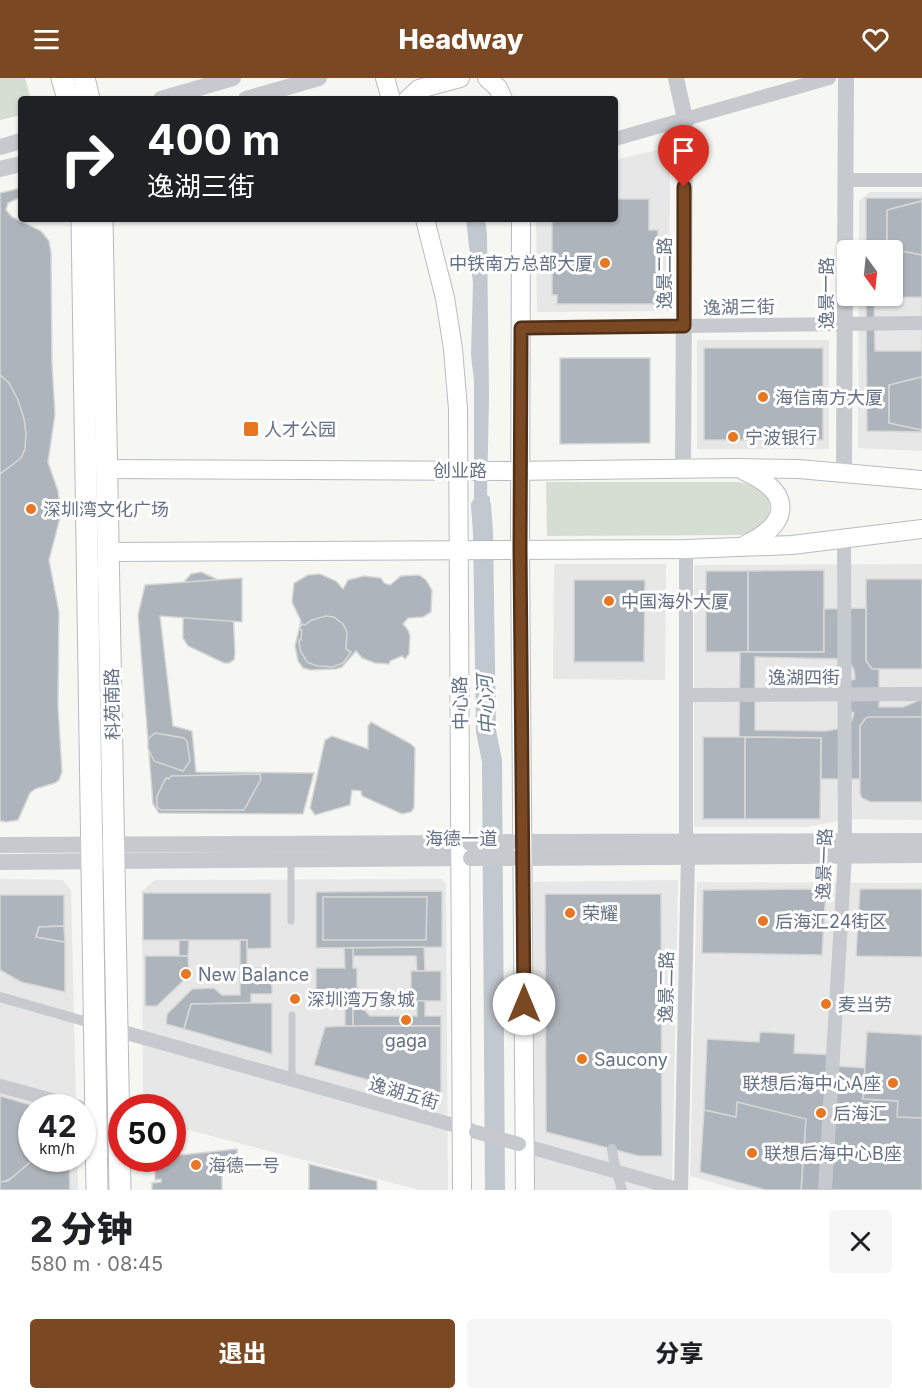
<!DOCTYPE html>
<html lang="zh">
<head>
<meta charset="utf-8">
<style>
	:root { --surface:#fff; --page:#f6f6f6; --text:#202124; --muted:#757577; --accent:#7a4823 }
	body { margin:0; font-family:Inter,"Noto Sans SC",sans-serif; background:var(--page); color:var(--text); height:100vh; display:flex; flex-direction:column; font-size:22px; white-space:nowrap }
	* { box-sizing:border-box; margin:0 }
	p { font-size:20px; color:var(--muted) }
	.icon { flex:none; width:33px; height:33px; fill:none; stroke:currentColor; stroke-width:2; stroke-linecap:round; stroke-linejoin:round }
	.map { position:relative; height:1112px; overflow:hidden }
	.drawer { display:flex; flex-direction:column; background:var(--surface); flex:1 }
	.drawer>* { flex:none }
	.top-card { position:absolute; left:18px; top:18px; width:600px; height:126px; border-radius:6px; box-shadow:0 2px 4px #0004; background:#202124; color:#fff; overflow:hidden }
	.needle { width:39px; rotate:165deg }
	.tools { position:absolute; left:837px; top:162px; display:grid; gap:12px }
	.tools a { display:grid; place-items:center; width:66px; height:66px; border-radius:6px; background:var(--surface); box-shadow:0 2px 4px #0004; font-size:30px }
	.speed { position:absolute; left:18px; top:1016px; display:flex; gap:12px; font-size:30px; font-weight:700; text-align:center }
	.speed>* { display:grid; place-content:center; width:78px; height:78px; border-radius:50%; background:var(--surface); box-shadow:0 2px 4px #0004; line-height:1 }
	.speed small { font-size:15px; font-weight:400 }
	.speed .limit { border:9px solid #d22; background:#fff; color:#111 }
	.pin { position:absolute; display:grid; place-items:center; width:51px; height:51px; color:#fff; margin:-62px -26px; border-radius:50% 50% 50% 0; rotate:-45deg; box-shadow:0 0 6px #0007 }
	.pin .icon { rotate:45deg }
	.me { position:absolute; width:66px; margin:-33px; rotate:0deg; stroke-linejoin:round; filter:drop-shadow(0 0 4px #0008) }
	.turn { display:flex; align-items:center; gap:21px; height:126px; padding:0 30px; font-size:27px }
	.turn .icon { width:78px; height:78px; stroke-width:2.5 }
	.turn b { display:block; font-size:42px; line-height:51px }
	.round { display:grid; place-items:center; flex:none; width:63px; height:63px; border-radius:6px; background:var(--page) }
	.overview { display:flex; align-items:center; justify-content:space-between; height:102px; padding:0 30px }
	h1 { font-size:36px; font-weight:800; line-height:45px }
	.cta { display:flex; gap:12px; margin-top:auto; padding:12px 30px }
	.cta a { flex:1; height:69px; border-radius:6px; background:var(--accent); color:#fff; font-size:24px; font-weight:800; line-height:69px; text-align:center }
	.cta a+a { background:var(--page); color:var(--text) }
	header { display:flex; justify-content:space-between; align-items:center; height:78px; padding:0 30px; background:var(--accent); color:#fff; font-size:27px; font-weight:800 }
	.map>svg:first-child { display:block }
</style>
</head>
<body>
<header><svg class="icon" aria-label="menu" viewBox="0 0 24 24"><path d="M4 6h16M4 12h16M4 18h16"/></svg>Headway<svg class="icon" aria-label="heart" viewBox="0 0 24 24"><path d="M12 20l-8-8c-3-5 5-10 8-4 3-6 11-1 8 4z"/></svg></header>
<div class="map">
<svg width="922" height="1112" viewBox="0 0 922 1112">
	<rect width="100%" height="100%" fill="#f6f6f3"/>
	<!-- built -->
	<g fill="#e6e7e6">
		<path d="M658,72L670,81L669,233L537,234L536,141H615V82Z"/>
		<path d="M870,114H922V373L858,370L859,218H892V172H859V123Z"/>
		<rect x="697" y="262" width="132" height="109"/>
		<path d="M554,486H666L665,602L553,601Z"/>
		<path d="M922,486V742L848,741L806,749H694V487Z"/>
		<path d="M0,801L63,802L71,813L76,1029H32V1080H77L78,1112H0Z"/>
		<path d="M441,801L446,806L448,1112H420L173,1048L172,1029H143L142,813L155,802Z"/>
		<path d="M678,802L672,1112H534L533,804Z"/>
		<path d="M697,804L922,805V1112H739L690,1098Z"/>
	</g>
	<!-- green -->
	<g fill="#d6ded4">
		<path d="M0,0H25L31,21H21V37L0,42Z"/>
		<path d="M546,404H739C745,405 752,407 758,410C774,418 773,440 760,451C755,455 747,455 741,457L547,458Z"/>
	</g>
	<!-- water -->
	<path fill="#c1c8cf" d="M466,141H485L487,156L489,319L487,417L490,419V455L474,454V303L471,277L473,205Z"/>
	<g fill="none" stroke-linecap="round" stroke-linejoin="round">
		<!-- river -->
		<path stroke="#c1c8cf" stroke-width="20" d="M481,428L483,454L486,653L492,683L495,1112"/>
	</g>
	<!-- building -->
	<g fill="#aeb4bb" stroke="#d7d8d5" stroke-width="1.5" fill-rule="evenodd">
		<path d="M21,110V119L8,125L6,132L12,139L41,153L49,163L51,174L52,285L55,336L48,384L58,413L61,436L49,482L59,534L58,628L62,694L59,702L55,705L35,711L30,715L18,742L6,744L0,743V115Z"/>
		<path d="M866,120H922V123L887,132V170L922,177V299L889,307V345L922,352V354L867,353L866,218H892V172H866ZM922,219V273H875L874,220Z"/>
		<path d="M615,121H649V152H658V226H557V217H552V141H615Z"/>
		<path d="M922,123V177L887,170V132Z"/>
		<rect x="704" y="270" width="119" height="92"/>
		<path d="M560,280H650V365L560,366Z"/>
		<path d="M0,297L9,305L18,322L24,341L26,356L25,371L21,380L0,396Z"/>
		<path d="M922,299V352L889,345V307Z"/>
		<path d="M824,492V574H748V493Z"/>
		<rect x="706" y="493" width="42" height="81"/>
		<path d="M201,494L232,508L235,576L234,582L229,585H224L188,568L183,560V505L191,496Z"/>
		<path d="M320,496L336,503L343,511L348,502L364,498L381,500L384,505L390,507L401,498L419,497L426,502L432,512L431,534L423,539L408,540L403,546L408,552L410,558L409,576L405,581L402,578L390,583L389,586L375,585L362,580L356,573L342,589L336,591L311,592L303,590L298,583L295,568L301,543L292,524L294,505L308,497Z"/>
		<path d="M242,500V544L160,538L173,648L192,653L196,694L314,695L303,736L159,735L153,726L138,537L145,507Z"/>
		<path d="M866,501H922V591H872L866,583Z"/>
		<path d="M574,502H645L644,584H574Z"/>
		<path d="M866,530V583L872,591H879V629H903L922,621V639L865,641L860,648V701H821V660L739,659L740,574H824V531ZM755,579L843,581L850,585L854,592L855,601L848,603V633L854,635L852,642L843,650L825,653L755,652Z"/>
		<path d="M326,538L334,539L343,546L347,554L346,571L351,574L343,585L333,589L317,588L307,584L300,572L299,562H301L302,552L299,551L302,546L305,547L312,542Z"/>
		<path d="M868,639H922V724H870L862,720L860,716V648L865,641Z"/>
		<path d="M371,644L411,666L415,670L414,730L411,734L402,736L362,718L361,713L352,712L350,727L315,737L310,730L325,662L332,658L368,671V648Z"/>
		<path d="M155,655L184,660L187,663L190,683L183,693L154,683L148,670V661Z"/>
		<rect x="703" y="659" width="42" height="82"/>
		<path d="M745,659L821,660L820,741H745Z"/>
		<path d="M260,696L261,701L244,732H161L157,729V718L166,700L169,701L171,698Z"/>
		<path d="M826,811L822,877L702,875L703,812Z"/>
		<path d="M860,811H922V879L856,878Z"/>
		<path d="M442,813V869L316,870V814Z"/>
		<path d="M143,815H271V870L247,871V862H143Z"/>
		<path d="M545,816H661L662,1078H639L546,1054Z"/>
		<path d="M0,817H64V848L39,849L36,859L65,864V914L21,904L0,892Z"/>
		<path d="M323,819H427L426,862H323Z"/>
		<path d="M64,848L65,864L36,859L39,849Z"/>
		<path d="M179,862H189L188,878H179Z"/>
		<path d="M240,862H247V890H272V916H251V925L191,926L184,951L166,946L167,936L192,911L214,910L222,917H240Z"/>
		<path d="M424,869L425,893H417L416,878H353V870Z"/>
		<path d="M344,870H353V890H357V916H353V948H345V916H316V890H345Z"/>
		<path d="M145,878H188L189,897L157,928H145Z"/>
		<rect x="411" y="893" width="30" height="30"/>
		<path d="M353,919L370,938H417V923H425V938H441V948H353Z"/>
		<path d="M251,925H272V976L184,951L191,926Z"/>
		<path d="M345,948H441V1022L314,987L325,949Z"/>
		<path d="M760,954L795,956L794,975L838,977V988L865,990L863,1021L922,1024V1112H801L805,1056L704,1032L707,961L759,964Z"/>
		<path d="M867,954L922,957V1040L897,1039L898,1023L863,1021Z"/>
		<path d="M0,1018L38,1029H32V1080H35L12,1100L3,1104H0Z"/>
		<path d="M737,1024L806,1041L801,1112H766L700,1094L704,1032L736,1039Z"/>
		<path d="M237,1071L238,1093L222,1095V1112H152V1105L161,1104V1101L155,1102V1080H172V1078Z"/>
		<path d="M35,1080H69L70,1112H0V1104L8,1103Z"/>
		<path d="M309,1086L377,1103V1112H309Z"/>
	</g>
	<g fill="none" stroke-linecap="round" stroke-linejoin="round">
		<defs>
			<g id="secondary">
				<path d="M385,0L391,21"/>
				<path d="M487,0L498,10L503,21"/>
				<path d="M408,21L419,11L460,0"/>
				<path d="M425,141L445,220L453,271L458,331L462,1112"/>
				<path d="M521,141L520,471L525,1112"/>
				<path d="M106,391L508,393L737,390L799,391L922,402"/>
				<path d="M744,393C793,414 792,445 745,467"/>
				<path d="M108,474L686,471L792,467L922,451"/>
			</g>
			<g id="primary">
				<path d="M62,0L68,21"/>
				<path d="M84,0L89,21"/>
				<path d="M82,141L97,1112"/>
				<path d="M102,141L120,1112"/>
			</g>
		</defs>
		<!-- secondary casing -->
		<use href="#secondary" stroke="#b8bcc1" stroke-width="20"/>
		<!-- primary casing -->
		<use href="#primary" stroke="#b7babf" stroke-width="23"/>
		<!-- service -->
		<g stroke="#c6c9cd" stroke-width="7">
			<path d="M291,783V843"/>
			<path d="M292,937V1002"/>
		</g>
		<!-- pedestrian -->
		<path stroke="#c6c9cd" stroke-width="10" d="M0,919L94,946"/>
		<!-- minor -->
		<g stroke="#c6c9cd" stroke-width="14">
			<path d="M615,61L829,0"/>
			<path d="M846,102H922"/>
			<path d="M521,250L922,245"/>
			<path d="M686,471V764"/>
			<path d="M686,617L922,616"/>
			<path d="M116,952L471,1052"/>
			<path d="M0,1008L79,1029"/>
			<path d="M519,1066L681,1112"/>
			<path d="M681,1112L688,778"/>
			<path d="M825,1112L845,777L844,461"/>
		</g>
		<!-- tertiary -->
		<g stroke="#c6c9cd" stroke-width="16">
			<path d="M676,0L685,41L683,390"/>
			<path d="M161,21L233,0"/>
			<path d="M246,21L319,0"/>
			<path d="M0,69L21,63"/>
			<path d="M0,91L21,86"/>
			<path d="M844,395L846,0"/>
			<path d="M511,764L922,763"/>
			<path d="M0,767L470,765"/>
			<path d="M512,780L922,777"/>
			<path d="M0,784L471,780"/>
		</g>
		<!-- secondary -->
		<use href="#secondary" stroke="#fff" stroke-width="18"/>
		<!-- primary -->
		<use href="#primary" stroke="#fff" stroke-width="21"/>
		<!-- pedestrian-bridge -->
		<path stroke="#c6c9cd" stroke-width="10" d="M612,1071L614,1084L622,1112"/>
		<!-- minor-bridge -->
		<path stroke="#c6c9cd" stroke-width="14" d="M476,1054L519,1066"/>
		<!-- tertiary-bridge -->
		<g stroke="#c6c9cd" stroke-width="16">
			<path d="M470,765L511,764"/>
			<path d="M471,780H512"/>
		</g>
	</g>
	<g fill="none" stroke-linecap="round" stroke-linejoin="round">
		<defs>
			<path id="route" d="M524,926L520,471L521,250L684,248V109"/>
		</defs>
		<!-- route casing -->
		<use href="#route" stroke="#4f2f17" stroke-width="15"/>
		<!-- route -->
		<use href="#route" stroke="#7a4823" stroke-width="10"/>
	</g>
	<!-- markers -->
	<g fill="#e77722" stroke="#fff" stroke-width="2">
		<circle cx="605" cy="185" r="6"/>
		<circle cx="763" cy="319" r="6"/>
		<rect x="243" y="343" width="16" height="16" rx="3"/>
		<circle cx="733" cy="359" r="6"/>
		<circle cx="31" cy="431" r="6"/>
		<circle cx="609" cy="523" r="6"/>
		<circle cx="570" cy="835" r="6"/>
		<circle cx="763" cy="843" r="6"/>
		<circle cx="186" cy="896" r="6"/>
		<circle cx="295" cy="921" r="6"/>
		<circle cx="826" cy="926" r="6"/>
		<circle cx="406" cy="942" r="6"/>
		<circle cx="582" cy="981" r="6"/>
		<circle cx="893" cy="1005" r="6"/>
		<circle cx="821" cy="1035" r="6"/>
		<circle cx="752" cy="1075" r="6"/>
		<circle cx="196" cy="1087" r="6"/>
	</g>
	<g text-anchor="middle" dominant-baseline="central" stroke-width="6" stroke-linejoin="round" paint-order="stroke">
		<!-- poi labels -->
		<g font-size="18" fill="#647085" stroke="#fff" text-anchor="start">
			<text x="593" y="185" text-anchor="end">中铁南方总部大厦</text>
			<text x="775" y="319">海信南方大厦</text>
			<text x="264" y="351">人才公园</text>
			<text x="745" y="359">宁波银行</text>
			<text x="43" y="431">深圳湾文化广场</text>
			<text x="621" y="523">中国海外大厦</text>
			<text x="582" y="835">荣耀</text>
			<text x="775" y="843">后海汇24街区</text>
			<text x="198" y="896">New Balance</text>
			<text x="307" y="921">深圳湾万象城</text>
			<text x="838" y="926">麦当劳</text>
			<text x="406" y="962" text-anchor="middle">gaga</text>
			<text x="594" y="981">Saucony</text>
			<text x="881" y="1005" text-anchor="end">联想后海中心A座</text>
			<text x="833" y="1035">后海汇</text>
			<text x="764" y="1075">联想后海中心B座</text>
			<text x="208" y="1087">海德一号</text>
		</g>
		<!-- street labels -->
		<g font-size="18" fill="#647085" stroke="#fff">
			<text transform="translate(664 195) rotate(-90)">逸景二路</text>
			<text transform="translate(826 215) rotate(-90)">逸景一路</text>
			<text transform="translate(739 229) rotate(-1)">逸湖三街</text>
			<text x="460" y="392">创业路</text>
			<text x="804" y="599">逸湖四街</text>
			<text transform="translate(460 625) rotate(-91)">中心路</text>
			<text transform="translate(112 626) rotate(-91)">科苑南路</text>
			<text x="461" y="760">海德一道</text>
			<text transform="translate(824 786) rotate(-88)">逸景一路</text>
			<text transform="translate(666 909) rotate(-89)">逸景二路</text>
			<text transform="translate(404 1015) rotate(16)">逸湖五街</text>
		</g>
		<!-- water labels -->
		<g font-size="20" font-style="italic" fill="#657888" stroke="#fff">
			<text transform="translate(486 627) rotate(-93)">中心河</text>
		</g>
	</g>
</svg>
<div class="tools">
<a><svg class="needle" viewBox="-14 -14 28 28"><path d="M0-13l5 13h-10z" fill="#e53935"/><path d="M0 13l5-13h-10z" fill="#757577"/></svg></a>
</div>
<div class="speed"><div>42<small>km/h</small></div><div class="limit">50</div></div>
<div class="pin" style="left:684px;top:109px;background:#d93025"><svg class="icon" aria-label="arrive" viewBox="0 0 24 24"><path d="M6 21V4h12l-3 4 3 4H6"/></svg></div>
<svg class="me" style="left:524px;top:926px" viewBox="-20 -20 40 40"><circle r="19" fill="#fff"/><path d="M0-13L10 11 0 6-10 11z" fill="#7a4823"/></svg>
<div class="top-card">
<div class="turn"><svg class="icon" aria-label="right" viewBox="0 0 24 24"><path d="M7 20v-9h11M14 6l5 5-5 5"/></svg><div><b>400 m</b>逸湖三街</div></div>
</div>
</div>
<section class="drawer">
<div class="overview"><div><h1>2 分钟</h1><p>580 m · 08:45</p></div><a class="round"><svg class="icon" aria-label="close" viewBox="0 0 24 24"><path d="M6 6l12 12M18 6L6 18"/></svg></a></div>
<div class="cta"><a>退出</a><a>分享</a></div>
</section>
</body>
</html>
